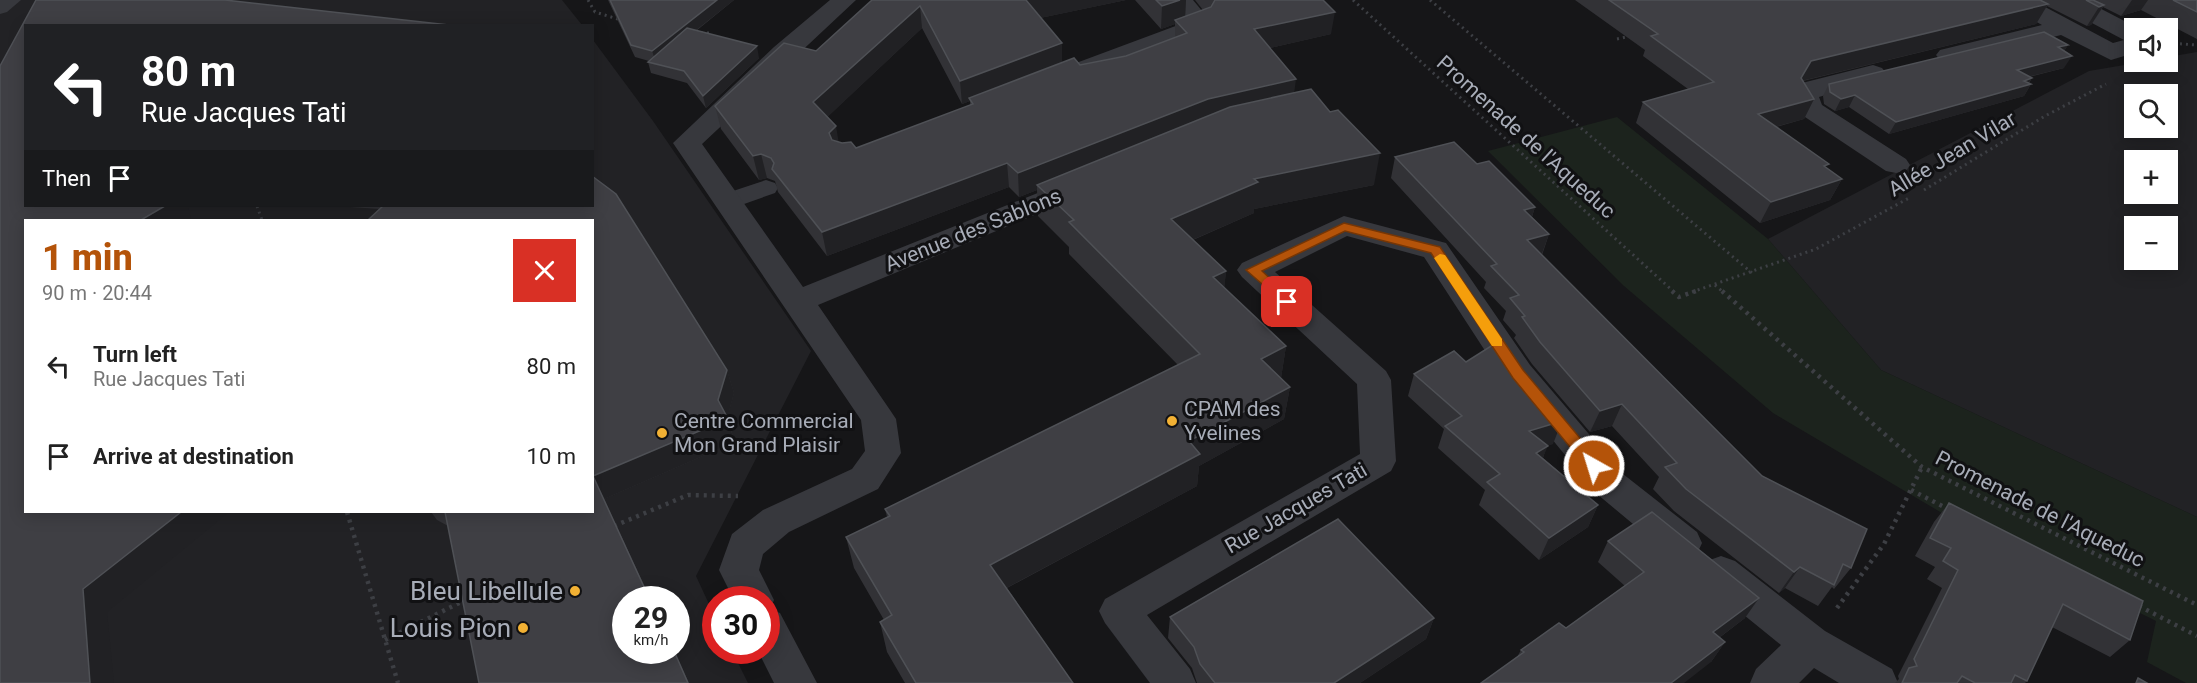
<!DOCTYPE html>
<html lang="en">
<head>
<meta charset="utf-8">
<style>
	:root { --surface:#fff; --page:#f6f6f6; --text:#222; --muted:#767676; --accent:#b45309 }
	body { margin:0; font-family:Roboto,sans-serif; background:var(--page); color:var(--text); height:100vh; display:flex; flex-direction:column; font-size:22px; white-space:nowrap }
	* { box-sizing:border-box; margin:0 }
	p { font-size:20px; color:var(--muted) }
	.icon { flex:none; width:33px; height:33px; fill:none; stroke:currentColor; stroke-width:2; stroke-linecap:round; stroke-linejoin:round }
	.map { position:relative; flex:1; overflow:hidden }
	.drawer { position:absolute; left:24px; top:219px; width:570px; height:294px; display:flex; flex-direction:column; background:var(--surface); border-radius:0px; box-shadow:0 3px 15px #0003 }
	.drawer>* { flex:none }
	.guide { position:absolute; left:24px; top:24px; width:570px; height:183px; border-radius:0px; box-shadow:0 3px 15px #0003; background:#202124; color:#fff; overflow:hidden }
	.fabs { position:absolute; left:2124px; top:18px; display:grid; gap:12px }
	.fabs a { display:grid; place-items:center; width:54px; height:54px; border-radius:0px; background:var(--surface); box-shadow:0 3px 15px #0003; font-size:30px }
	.speed { position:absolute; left:612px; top:586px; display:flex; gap:12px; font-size:30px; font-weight:700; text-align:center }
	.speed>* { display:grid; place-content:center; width:78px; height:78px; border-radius:50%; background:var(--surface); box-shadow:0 3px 15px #0003; line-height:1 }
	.speed small { font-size:15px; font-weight:400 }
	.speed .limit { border:9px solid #d22; background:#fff; color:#111 }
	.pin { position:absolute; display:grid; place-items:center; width:51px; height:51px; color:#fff; margin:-26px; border-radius:12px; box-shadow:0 3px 9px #0006 }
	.me { position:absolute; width:66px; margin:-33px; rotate:321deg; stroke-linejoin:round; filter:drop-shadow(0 0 4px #0008) }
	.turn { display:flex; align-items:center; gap:21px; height:126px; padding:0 18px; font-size:27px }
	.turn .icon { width:78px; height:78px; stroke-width:2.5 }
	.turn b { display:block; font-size:42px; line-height:51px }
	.then { display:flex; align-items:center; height:57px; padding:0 18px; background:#0003; gap:12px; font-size:22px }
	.round { display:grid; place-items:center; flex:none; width:63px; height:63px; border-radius:0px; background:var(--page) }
	.summary { display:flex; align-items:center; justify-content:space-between; height:102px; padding:0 18px }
	h1 { font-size:36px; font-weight:800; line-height:45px; color:var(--accent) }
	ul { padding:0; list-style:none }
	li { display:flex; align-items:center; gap:18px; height:90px; padding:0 18px }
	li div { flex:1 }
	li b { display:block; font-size:22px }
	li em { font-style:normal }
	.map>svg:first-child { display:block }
</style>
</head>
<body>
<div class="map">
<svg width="2197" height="683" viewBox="0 0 2197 683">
	<rect width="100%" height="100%" fill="#161618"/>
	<!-- built -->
	<g fill="#222225" fill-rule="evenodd">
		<path d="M0,0H562L582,25L26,26V206H592L593,40L653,121L811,351L696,576L715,617L716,651H732L748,683H0ZM26,220H592V512H26ZM626,600H676V651H626Z"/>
		<path d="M2197,52V517L1881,370L1768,239L2089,71L2142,62H2168V57ZM2134,94H2168V128H2134ZM2134,160H2168V194H2134ZM2134,226H2168V260H2134Z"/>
	</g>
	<!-- green -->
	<path fill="#1c231d" d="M1617,117L1768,239L1881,370L2197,517V683H2186L2147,662L2156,621L1947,516L1773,413L1624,286L1488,151Z"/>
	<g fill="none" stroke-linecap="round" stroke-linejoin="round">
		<!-- path-far1 -->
		<g stroke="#3d3f44" stroke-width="3" stroke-dasharray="2 4" stroke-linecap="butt">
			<path d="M588,0L595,12L621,20"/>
			<path d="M1353,0L1674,292"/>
			<path d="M1430,0L1752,273"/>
			<path d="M701,33H710"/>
			<path d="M1617,39L1631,36"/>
			<path d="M2168,43L2197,45"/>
			<path d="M2155,66L2164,63L2162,62"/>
			<path d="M1924,190L2045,116L2106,84"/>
			<path d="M257,206L262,220"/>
			<path d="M1715,285L1723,292"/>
			<path d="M1692,292L1816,249L1909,198"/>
		</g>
		<!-- path -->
		<g stroke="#3d3f44" stroke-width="4.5" stroke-dasharray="3 5" stroke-linecap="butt">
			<path d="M1672,291L1679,297L1696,291"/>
			<path d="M1722,291L1922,467L2197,605"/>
			<path d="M1911,490L1948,509"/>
			<path d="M347,512L398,683"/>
			<path d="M614,526L688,495L738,496"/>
			<path d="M2139,606L2197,636"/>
			<path d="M1837,608L1884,544L1922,467"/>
			<path d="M385,640L465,600"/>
		</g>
		<!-- lane -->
		<g fill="#37383d" fill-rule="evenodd">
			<path d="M0,0H21L7,12L0,14Z"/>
			<path d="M1172,0H1193L1212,23L1209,27L1076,79H1060L1057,74L1060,69L1189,21Z"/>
			<path d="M766,180L775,183L778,188L775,193L727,210L718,208L714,202L718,196Z"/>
		</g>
		<!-- street -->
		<g fill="#37383d" fill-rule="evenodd">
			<path d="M830,0H856L702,144L803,287L1070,180L1080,177L1090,180L1094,186L1090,192L818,305L890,410L896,419L901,453L878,489L789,532L763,554L759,570L774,600L770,609L780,613L817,683H774L758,651H766V600H734L719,570L732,534L763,510L852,469L865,451L861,420L673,143L774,47Z"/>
			<path d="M2002,0H2032L2113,43L2124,40L2058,5L2054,0H2084L2138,28H2134V53L2111,60L2061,35L1949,63L1940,60L1936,55L1940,50L2042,25L2006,5Z"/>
			<path d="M1873,65L1882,68L1886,73L1882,78L1819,97L1822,105L1906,159L1910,165L1906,171L1896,173L1886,171L1802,115L1793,97L1802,83Z"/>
			<path d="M1344,216L1446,243L1530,365L1623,474L1697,532L1702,543L1697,554L1683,559L1669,554L1597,494L1506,383L1424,257L1347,236L1275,272L1386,371L1391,380L1396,461L1391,471L1147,615L1190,669L1196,683H1150L1105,623L1099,611L1105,599L1360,454L1357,384L1242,277L1237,270L1242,263Z"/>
			<path d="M1721,556L1735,561L1825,631L1892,669L1898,683H1839L1814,668L1799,683H1750L1756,669L1781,645L1707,585L1701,573L1707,561Z"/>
		</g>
	</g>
	<!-- wall -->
	<g fill="#323236" fill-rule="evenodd">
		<path d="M608,0H734L696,31L759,58L706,108L687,83L651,73L648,62L649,61L635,57Z"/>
		<path d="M872,0H1126L1040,18L1062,63L1080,65L1126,56L1175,38V24L1161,29L1135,0H1186L1185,16L1203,10L1195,0H1323L1331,34L1270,48L1294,93L1374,185L1254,209V213L1193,240L1226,271L1224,288L1286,346L1281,378L1290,387L1284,419L1199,466L1197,486L1007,588L1073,683H905L887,652L880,622L884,620L854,568L846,537L887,517L885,509L1178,365L1069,254V247L1038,216L1037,190L1019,197L1009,187L827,256L778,192L775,181L767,178L759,180L721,129L715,106L816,51ZM922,28L962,104L970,101V105L856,148L839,143L827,117Z"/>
		<path d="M1575,0H2197V39L2141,10L2121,16L2103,7L2091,25L2087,26L2047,6L2036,24L1803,81L1814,99L1804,119L1776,127L1827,168L1842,179L1830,200L1760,223L1636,123L1643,102L1688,89L1643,56L1645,50Z"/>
		<path d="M2068,45L2064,51V68L2029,77L2032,78L2029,83L2031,84L2024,96L1889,134L1849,107L1835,111L1824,104L1823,96L1829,84Z"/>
		<path d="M1395,157L1477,164L1535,207L1532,217L1549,234L1542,255L1851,568L1834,589L1832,587L1818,606L1785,588L1779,593L1674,511L1653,489L1659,477L1612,426L1590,432L1532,364L1514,338L1516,335L1503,320L1506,311L1484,288L1486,282L1391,178Z"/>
		<path d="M592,176L616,194L727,370L734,393L727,418L735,442L604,499L651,600H626V651H674L689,683H479L448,526L437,520L431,512H592V220H368L379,209L336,206H592Z"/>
		<path d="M1414,374L1553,444L1547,445L1543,458L1598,505L1588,527L1539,560L1479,505L1485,490L1438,448L1444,429L1408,396Z"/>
		<path d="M1949,503L2130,640L2110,657L2052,627L2027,681L2025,683H1895L1899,679L1898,676L1942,588L1927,579L1935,567L1915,556L1934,522Z"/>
		<path d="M1608,541L1745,618L1719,638L1725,642L1711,662L1517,657L1521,650L1566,628L1625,586L1598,562Z"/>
		<path d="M1170,617L1434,618L1426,639L1360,683H1197L1192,668L1168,638Z"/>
	</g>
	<!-- shaded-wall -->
	<g fill="#212124">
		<path d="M717,0H734L656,62L652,51Z"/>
		<path d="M1025,0H1126L1026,21Z"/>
		<path d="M1180,0H1186L1185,20H1175V24L1161,29L1162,6Z"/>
		<path d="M2132,0H2148L2141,10L2121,16Z"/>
		<path d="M2048,4L2036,24L1801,81V78L1811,61Z"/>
		<path d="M2104,5L2091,25L2087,26L2099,7Z"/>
		<path d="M920,6L922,28L818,126L813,102Z"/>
		<path d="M1335,12L1331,34L1252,52L1254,29Z"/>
		<path d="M1062,43V66L969,98L970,101L962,104L960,81Z"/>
		<path d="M2068,45L2060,56L2058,47Z"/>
		<path d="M757,46L759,58L706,108L703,96Z"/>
		<path d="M2072,56L2064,68L2010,81L2017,70Z"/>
		<path d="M2032,78L2027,85L2031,84L2024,96L1889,134L1896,122Z"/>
		<path d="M1296,79L1293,102L1037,185V190L1019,197L1018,173L1208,99Z"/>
		<path d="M1855,95L1849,107L1835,111L1841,99Z"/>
		<path d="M1814,99L1804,119L1749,134L1758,114Z"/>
		<path d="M836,126L840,150L833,157L829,133Z"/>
		<path d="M1380,153L1374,185L1254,209V213L1169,250L1171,219L1254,179Z"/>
		<path d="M761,154L767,178L759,180L753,156Z"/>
		<path d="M1007,163L1009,187L827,256L822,232Z"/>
		<path d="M1842,179L1830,200L1760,223L1771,202Z"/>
		<path d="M165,206H188L191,220H141Z"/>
		<path d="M1535,207L1528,228L1524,210Z"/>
		<path d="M1549,234L1541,256L1527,240Z"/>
		<path d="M1226,271L1223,303L1213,277Z"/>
		<path d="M1286,346L1281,378L1261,359Z"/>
		<path d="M727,370L734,393L727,419L735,442L604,499L593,476L718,400Z"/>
		<path d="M1290,387L1284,419L1199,466L1197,486L993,595L990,565L1189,441Z"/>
		<path d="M1622,404L1612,426L1590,432L1600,411Z"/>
		<path d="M1562,421L1553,444L1521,453L1529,431Z"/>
		<path d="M1548,446L1538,468L1536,453Z"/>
		<path d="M1598,505L1588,527L1539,560L1549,538Z"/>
		<path d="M181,512H229L107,612L114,683H90L83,589Z"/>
		<path d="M1800,567L1785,588L1779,593L1794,572Z"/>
		<path d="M1759,598L1745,618L1700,652L1713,632Z"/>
		<path d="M1434,618L1426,639L1360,683H1334Z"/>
		<path d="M1725,642L1711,662L1684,683H1671Z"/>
	</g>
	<!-- building -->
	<g fill="#3f3f44" stroke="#4f5156" stroke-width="1.5">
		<path d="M36,0H225L458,26H26V206H165L141,220H26V512H181L83,589L90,683H0V66Z"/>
		<path d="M610,0H717L652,51L631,45Z"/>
		<path d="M872,0H1026L1062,43L960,81L920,6L813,102L836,126L829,133L832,140L842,143L851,142L856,148L973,104L969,98L1074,58L1080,65L1126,56L1187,33L1175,20L1211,7L1215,0H1323L1335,12L1254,29L1296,79L1208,99L1018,173L1007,163L822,232L772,169L774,163L771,158L761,154L753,156L715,106L784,43L816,51Z"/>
		<path d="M1156,0H1180L1162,6Z"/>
		<path d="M1609,0H2040L2048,4L1811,61L1801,78L1814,99L1758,114L1829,164L1824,166L1842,179L1771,202L1643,102L1714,82L1651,36L1658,34Z"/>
		<path d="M2086,0H2093L2104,5L2099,7Z"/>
		<path d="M2173,0H2197V12Z"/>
		<path d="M687,28L757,46L703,96L684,71L648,62Z"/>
		<path d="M2044,32L2068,45L2058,47L2072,56L2017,70L2032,78L2024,81L2031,84L1896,122L1855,95L1841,99L1830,92L1829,84Z"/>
		<path d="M1311,89L1330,112L1338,110L1380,153L1254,179L1258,182L1171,219L1226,271L1213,277L1286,346L1261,359L1290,387L1189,441L1200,454L990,565L1073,683H916L880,622L892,615L846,537L890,516L885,509L1200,354L1069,222L1074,220L1037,185L1230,107Z"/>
		<path d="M1454,142L1477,164L1489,161L1535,207L1524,210L1549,234L1527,240L1762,476L1867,529L1851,568L1843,564L1834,585L1800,567L1794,572L1686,489L1665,467L1677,463L1622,404L1600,411L1540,342L1522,317L1525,316L1510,298L1519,295L1491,266L1497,264L1395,157Z"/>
		<path d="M592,176L616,194L727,370L718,400L728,419L593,476L650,600H626V651H674L688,683H479L445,512H592V220H368L383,206H592Z"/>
		<path d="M1499,341L1562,421L1529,431L1548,446L1536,453L1598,505L1549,538L1487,482L1500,474L1445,426L1462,416L1414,374L1454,351L1466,362Z"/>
		<path d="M1949,503L2143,601L2130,640L2063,604L2027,681L2015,675L2011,683H1975L1962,676L1957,683H1902L1909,668L1917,666L1914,659L1958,570L1943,561L1951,548L1930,538Z"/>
		<path d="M1652,512L1759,598L1713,632L1725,642L1671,683H1481L1524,652L1521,650L1559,623L1566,628L1644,572L1608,541Z"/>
		<path d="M1338,519L1434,618L1334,683H1215L1200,664L1194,647L1170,617Z"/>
		<path d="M2138,678L2147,683H2136Z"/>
	</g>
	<!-- route -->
	<path fill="#b45309" stroke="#753606" stroke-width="1.5" d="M1344,223L1440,247L1523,370L1600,462L1602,466L1600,470H1589L1513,378L1431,253L1345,231L1262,271L1292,299V305L1287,306L1246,270Z"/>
	<!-- slow -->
	<path fill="#f59e0b" d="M1440,254L1445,255L1502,339V346H1492L1434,258Z"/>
	<!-- markers -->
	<g fill="#f2b134" stroke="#111113" stroke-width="2">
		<circle cx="1172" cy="421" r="6"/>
		<circle cx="662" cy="433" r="6"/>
		<circle cx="575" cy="591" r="6"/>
		<circle cx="523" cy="628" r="6"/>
	</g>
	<g text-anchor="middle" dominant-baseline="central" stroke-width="6" stroke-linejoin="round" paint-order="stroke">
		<!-- street labels -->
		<g font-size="21" fill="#a8adb8" stroke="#111113">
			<text transform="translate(1526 137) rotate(42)">Promenade de l'Aqueduc</text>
			<text transform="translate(1952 154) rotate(-31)">Allée Jean Vilar</text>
			<text transform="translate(973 230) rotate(-22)">Avenue des Sablons</text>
			<text transform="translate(1296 508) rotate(-30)">Rue Jacques Tati</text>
			<text transform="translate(2040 509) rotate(27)">Promenade de l'Aqueduc</text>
		</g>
		<!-- poi labels -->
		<g font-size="21" fill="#a8adb8" stroke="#111113" text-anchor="start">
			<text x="1184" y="409">CPAM des<tspan x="1184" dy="24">Yvelines</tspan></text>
			<text x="674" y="421">Centre Commercial<tspan x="674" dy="24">Mon Grand Plaisir</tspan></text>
		</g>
		<!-- near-poi labels -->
		<g font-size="26" fill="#a8adb8" stroke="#111113" text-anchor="end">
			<text x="563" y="591">Bleu Libellule</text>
			<text x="511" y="628">Louis Pion</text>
		</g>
	</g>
</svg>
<div class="fabs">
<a><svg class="icon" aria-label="sound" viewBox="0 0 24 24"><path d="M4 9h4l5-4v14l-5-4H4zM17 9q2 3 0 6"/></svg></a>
<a><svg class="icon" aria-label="search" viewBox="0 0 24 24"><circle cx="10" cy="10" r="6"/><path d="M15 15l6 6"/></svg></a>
<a>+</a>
<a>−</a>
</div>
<div class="speed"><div>29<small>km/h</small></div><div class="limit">30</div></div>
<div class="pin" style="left:1287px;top:302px;background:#d93025"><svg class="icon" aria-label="arrive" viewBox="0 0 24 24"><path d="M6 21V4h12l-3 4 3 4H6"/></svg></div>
<svg class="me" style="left:1594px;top:466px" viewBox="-20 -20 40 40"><circle r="17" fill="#b45309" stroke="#fff" stroke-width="3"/><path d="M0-11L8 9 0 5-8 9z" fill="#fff"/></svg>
<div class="guide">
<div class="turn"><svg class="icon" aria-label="left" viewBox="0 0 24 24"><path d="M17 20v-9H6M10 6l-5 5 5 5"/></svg><div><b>80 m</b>Rue Jacques Tati</div></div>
<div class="then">Then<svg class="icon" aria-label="arrive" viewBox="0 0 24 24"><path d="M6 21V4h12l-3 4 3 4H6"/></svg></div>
</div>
<section class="drawer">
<div class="summary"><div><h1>1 min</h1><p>90 m · 20:44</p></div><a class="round" style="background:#d93025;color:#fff"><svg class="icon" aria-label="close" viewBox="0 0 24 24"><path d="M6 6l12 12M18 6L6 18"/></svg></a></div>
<ul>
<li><svg class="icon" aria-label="left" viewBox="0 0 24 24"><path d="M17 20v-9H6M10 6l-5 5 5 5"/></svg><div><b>Turn left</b><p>Rue Jacques Tati</p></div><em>80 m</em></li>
<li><svg class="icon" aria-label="arrive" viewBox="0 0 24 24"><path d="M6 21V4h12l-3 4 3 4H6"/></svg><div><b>Arrive at destination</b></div><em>10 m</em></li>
</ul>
</section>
</div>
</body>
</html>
